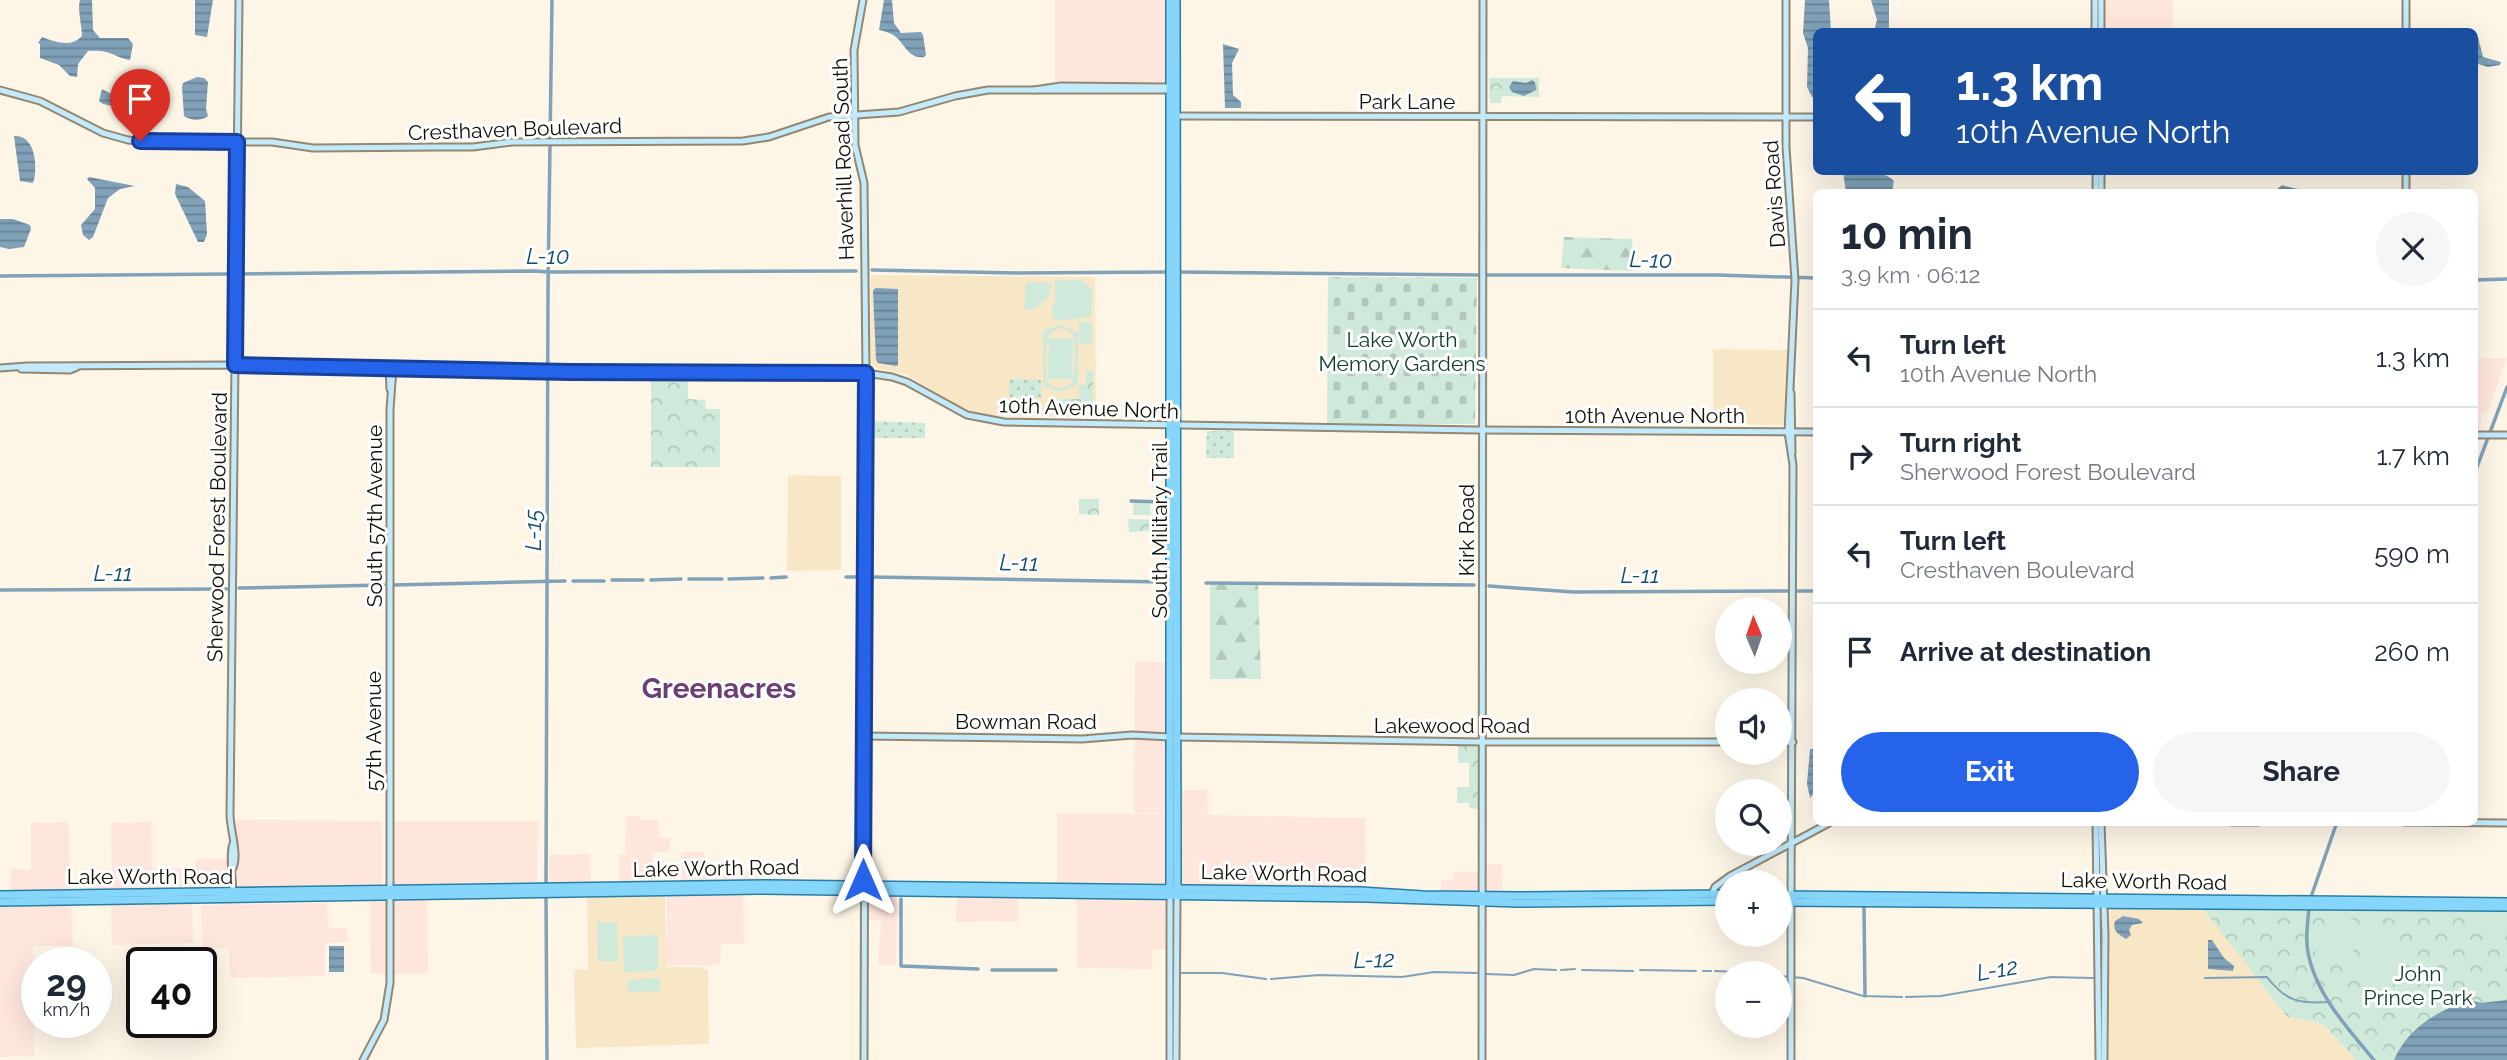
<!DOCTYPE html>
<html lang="en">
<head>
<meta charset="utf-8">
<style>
	:root { --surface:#fff; --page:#f6f6f7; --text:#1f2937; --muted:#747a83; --line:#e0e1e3; --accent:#2563eb }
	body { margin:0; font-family:Raleway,sans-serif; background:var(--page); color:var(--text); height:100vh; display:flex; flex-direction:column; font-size:26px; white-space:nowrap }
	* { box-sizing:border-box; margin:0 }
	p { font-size:23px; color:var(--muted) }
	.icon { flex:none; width:38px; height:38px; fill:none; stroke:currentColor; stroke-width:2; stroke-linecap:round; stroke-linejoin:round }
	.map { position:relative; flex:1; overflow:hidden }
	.drawer { position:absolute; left:1813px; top:189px; width:665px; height:637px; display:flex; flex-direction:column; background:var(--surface); border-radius:10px; box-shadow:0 7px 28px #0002 }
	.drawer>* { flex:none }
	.banner { position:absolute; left:1813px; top:28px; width:665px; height:147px; border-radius:10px; box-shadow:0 7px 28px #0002; background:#1a4fa0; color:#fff; overflow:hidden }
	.needle { width:46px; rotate:358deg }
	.tools { position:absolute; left:1715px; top:597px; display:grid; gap:14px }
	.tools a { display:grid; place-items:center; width:77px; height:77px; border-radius:50%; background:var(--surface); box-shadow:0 7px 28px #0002; font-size:35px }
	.speed { position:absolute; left:21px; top:947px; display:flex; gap:14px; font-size:35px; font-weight:700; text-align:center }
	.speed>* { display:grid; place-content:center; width:91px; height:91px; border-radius:50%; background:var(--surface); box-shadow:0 7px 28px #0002; line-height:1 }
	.speed small { font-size:18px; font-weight:400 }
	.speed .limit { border:4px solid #111; border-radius:10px; background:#fff; color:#111 }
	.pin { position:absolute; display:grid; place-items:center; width:60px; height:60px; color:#fff; margin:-72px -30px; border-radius:50% 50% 50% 0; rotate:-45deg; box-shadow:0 0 7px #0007 }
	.pin .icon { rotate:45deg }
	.me { position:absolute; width:77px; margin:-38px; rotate:0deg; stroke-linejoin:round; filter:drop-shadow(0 0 5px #0008) }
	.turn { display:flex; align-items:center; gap:24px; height:147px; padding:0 28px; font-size:32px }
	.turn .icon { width:91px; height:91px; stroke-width:2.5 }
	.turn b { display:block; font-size:49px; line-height:60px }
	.round { display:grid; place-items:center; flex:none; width:74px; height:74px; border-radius:37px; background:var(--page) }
	.summary { display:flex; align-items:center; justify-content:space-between; height:119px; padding:0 28px }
	h1 { font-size:42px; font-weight:700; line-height:52px }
	.action { display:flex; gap:14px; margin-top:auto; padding:14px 28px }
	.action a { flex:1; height:80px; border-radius:42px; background:var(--accent); color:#fff; font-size:28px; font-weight:700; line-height:80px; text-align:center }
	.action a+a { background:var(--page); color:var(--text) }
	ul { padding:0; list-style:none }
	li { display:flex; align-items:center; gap:21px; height:98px; padding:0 28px; border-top:2px solid var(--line) }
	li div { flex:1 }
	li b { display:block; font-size:26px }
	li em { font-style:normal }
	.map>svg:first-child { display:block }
</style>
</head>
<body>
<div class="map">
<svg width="2507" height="1060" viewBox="0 0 2507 1060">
	<defs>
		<pattern id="grass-dots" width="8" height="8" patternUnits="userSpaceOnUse" patternTransform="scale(1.75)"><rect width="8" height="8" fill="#cfeada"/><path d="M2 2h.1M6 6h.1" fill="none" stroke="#b1c8ba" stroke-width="1.8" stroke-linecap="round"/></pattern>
		<pattern id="forest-firs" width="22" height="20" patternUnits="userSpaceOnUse" patternTransform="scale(1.75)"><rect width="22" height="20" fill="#cfeada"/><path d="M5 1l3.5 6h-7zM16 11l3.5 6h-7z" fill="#b1c8ba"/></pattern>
		<pattern id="cemetery-stones" width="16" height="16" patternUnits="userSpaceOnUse" patternTransform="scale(1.75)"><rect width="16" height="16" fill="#cfeada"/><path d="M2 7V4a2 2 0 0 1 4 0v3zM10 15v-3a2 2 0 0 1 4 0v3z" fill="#b1c8ba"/></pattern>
		<pattern id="park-crowns" width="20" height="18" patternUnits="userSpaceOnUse" patternTransform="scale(1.75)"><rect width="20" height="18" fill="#cfeada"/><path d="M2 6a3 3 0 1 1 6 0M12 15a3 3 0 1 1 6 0" fill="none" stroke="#b1c8ba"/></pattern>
		<pattern id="water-rules" width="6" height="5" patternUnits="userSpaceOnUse" patternTransform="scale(1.75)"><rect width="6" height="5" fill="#80a1b8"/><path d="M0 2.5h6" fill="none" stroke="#688294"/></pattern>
	</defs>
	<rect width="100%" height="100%" fill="#fdf5e6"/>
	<!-- commercial -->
	<g fill="#ffe6dd">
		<path d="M1055,0H1167L1166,82L1163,84L1055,83Z"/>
		<rect x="2105" y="0" width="68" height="31"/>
		<path d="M2475,358H2507L2487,412L2481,413V429H2475Z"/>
		<path d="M1135,661L1168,663V813H1134Z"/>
		<path d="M1180,790H1207L1208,815L1365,818L1366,889L1184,885L1180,881Z"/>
		<path d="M1057,813L1167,814L1166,884L1164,887L1057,885Z"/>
		<path d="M639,816L640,820H658L660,838H670V851L653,853L654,884L619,883V855L625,854L626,817Z"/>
		<path d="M234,820L382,821V883L381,886L240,889L238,885Z"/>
		<path d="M392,821H538L537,882L392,886Z"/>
		<path d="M66,822L69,824L70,891H13L10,888L11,869H31V823Z"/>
		<path d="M151,822L152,868H195L196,859H230L232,890L83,892L84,876H112L111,823Z"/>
		<path d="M681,852H704V865H720V871H760L761,882H743L744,944H721L720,962L717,965L666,966L667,896L682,895Z"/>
		<path d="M590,854L591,883L549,882V855Z"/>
		<path d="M1484,864H1502L1503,893L1442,892L1441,880H1453L1454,872H1483Z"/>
		<path d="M868,895H897L896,965H878L881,920H868Z"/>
		<path d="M957,896H1018V921L956,922Z"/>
		<path d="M427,898L428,973L371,974L370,899Z"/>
		<path d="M1077,899L1162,901L1165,903L1166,949H1152V969L1077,968Z"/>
		<path d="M71,903L73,946H33L34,1056L0,1057V904Z"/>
		<path d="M327,903L328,928H347L348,942L325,943V976L230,978L229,948L202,949L201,905Z"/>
		<path d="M192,904L193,943L112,945L111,905Z"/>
	</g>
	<!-- built -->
	<g fill="#f8e7c7">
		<path d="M871,275L1095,277L1096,417L986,416L963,409L905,374L875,368L870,363Z"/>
		<path d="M1713,349L1787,350L1784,421L1782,425L1713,424Z"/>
		<path d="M788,475L841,476V570L787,571Z"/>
		<path d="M665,896L666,967H698L708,970L709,1044L576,1048L574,970L588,969L587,897Z"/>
		<path d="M2112,909H2204L2287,1017L2317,1022L2325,1026L2356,1060H2109L2108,967L2110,963L2109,912Z"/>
	</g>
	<!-- grass -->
	<g fill="url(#grass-dots)">
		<path d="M1009,379L1041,380V398L1009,397Z"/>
		<path d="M871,421L925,423V438H869L868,424Z"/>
		<path d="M1207,431H1234V458H1206Z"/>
	</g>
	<!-- forest -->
	<g fill="url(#forest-firs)">
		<path d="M1564,237L1632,239L1633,271L1561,268Z"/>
		<path d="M1258,584L1261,679H1210V585Z"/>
	</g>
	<!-- cemetery -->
	<path fill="url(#cemetery-stones)" d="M1328,277L1477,278L1475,424H1327Z"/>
	<!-- park -->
	<g fill="url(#park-crowns)">
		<path d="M1489,78H1539V97L1502,96L1501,103H1490Z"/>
		<path d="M1086,371H1093V413H1058V399H1079V385H1086Z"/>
		<path d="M688,378V399L705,400L706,409H720V467H651V379Z"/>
		<path d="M1079,499H1099V515L1079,514Z"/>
		<path d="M1133,502H1150L1151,515H1134Z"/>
		<path d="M1128,519L1165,520V530L1129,532Z"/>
		<path d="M1458,744L1475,745L1478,747V809L1469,808V803H1457V787H1469V763H1458Z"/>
		<path d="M2215,908L2507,910V1060H2356L2325,1026L2317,1022L2287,1017L2204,910Z"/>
	</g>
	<!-- pitch -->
	<g fill="#cfeada" fill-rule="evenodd">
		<path d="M1055,280H1082L1092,289L1091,317L1056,321L1052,316V306L1055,303Z"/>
		<path d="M1026,283H1051C1051,301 1040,308 1024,310Z"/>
		<rect x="1079" y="322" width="13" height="22"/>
		<path d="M1061,325L1078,332V385L1060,392L1043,385V331ZM1061,328C1066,330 1067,329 1071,333C1078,341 1075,376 1070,385L1060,388C1055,387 1053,388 1050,384C1043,376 1045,341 1051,332Z"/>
		<path d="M1049,338H1073L1072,379H1048Z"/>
		<path d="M2487,915L2507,916L2505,943H2487Z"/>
		<path d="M2353,919V955L2350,958L2315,956C2317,934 2330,921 2353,919Z"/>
		<path d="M2360,919C2383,921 2396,933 2398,956L2363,958L2360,955Z"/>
		<path d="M597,922H617L618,961H598Z"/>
		<path d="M658,935V969L655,971L624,972L623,936Z"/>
		<path d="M2363,964L2399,965C2397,988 2384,1001 2361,1003L2360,967Z"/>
		<path d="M660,978V991L628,992V980Z"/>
	</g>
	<!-- water -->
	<g fill="url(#water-rules)">
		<path d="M80,0H92L93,30L100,38H128L133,44L130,60C111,56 111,49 88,51L78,64L77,77L70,76L59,65L40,58V44L38,43L42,37C55,42 71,48 82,36C82,25 77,9 80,0Z"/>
		<path d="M195,0H213L207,37L195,35Z"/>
		<path d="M884,0H892L894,23L901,33L921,32L923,35L926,55L924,57C909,59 906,46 896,37C891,33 885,31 879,30Z"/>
		<path d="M1805,0H1829L1831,31L1816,32V97H1812L1807,87L1808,48L1803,33Z"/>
		<path d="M1871,0H1889V31H1874L1877,20Z"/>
		<path d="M2474,37H2478L2483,57L2501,62L2500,65L2488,67L2475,63Z"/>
		<path d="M1223,44L1239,49L1232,63L1233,95L1241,102V108H1225Z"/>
		<path d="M197,77L204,78L208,82L206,109L208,116C202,121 191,121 184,116L182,87L183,83Z"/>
		<path d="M1532,80L1535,82L1536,90L1524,96L1512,92L1509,87L1513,81L1526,83Z"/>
		<path d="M102,89L113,95L130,97V110L103,104L99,101Z"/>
		<path d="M14,136C36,134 38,169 33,183L20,181Z"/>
		<path d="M1843,172C1859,171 1883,169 1894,181L1892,192H1846Z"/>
		<path d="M89,177L135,186L120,189L108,198L93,237L89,240L83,235L81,225L95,209V188L87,179Z"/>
		<path d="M176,184L188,187L205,201L207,234L204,242H198L175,194Z"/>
		<path d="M2282,185C2299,191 2318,191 2334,192H2274Z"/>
		<path d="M0,219H13L30,225L31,229L24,247L9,249L0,247Z"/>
		<path d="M876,288L898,289V365L896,366L878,363L876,360L873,290Z"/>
		<path d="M1810,749H1816V791L1810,798L1807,784Z"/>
		<path d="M2123,916L2139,919L2143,923L2132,925L2129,930L2131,935L2126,939C2119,934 2112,932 2115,921Z"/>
		<path d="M2208,940H2212L2224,958L2234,966L2233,971L2208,969Z"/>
		<rect x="329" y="946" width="15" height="26"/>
		<path d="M2468,1000L2481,1003L2507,1000V1060H2394C2408,1028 2436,1012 2468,1000Z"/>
	</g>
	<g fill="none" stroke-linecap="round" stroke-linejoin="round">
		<!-- stream -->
		<g stroke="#80a1b8" stroke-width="2">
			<path d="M1561,970L1575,969"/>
			<path d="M1582,970L1633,971"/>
			<path d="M1640,970L1696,971"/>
			<path d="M1703,971H1711"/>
			<path d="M1715,971L1759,973"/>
			<path d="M1180,973H1222L1266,979"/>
			<path d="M1486,974L1514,975L1534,969L1556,970"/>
			<path d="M1780,976L1803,978L1863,996L1902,997"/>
			<path d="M2205,978L2267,977C2286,1002 2300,1004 2330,1002"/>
			<path d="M1271,979L1319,975L1402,977L1434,972L1477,973"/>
			<path d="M1906,997L1941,996L2051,977L2093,978"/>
		</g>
		<!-- canal -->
		<g stroke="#80a1b8" stroke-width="3.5">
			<path d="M872,270L1016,273L1167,272"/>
			<path d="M1179,272L1478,275"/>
			<path d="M239,274L534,271L549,272L856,271"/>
			<path d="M1486,275H1717L1816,278"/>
			<path d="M0,276L229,274"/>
			<path d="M2474,280L2507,279"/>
			<path d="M2474,475L2507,387"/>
			<path d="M1131,501L1163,502"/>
			<path d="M846,577H859"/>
			<path d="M871,577L1166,582"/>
			<path d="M771,578L786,577"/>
			<path d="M689,579H722"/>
			<path d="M729,579L763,578"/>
			<path d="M612,580H643"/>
			<path d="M651,580L681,579"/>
			<path d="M573,581H604"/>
			<path d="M1206,583L1474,585"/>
			<path d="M393,585L565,581"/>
			<path d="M1489,586L1573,592L1790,591"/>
			<path d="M239,588L384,585"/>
			<path d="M0,590L227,589"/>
			<path d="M1796,591H1816"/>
			<path d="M546,887L548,289L552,0"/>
			<path d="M546,895L547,1060"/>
			<path d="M901,899V966L978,969"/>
			<path d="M2310,900L2337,822"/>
			<path d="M1864,907L1865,996"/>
			<path d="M2309,907C2308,921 2305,938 2308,952C2315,993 2348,1029 2374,1060"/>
			<path d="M992,970H1056"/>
		</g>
		<defs>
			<g id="secondary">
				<path d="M863,0L854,50L855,145L864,183L866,373L864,1060"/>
				<path d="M1786,0V147L1795,280L1788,432L1793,465L1791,895L1789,897"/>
				<path d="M2095,0V32"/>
				<path d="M2406,0V32"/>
				<path d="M2101,32V0"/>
				<path d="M0,90L40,101L103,133L128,140L150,142H272L313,148L439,147H473L512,142L743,141L769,137L829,117L899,112L955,96L988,90H1172"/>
				<path d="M1034,90L1061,86L1167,87L1171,90"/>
				<path d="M1177,116L1816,117"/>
				<path d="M2096,172V192"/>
				<path d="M2101,192V172"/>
				<path d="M2406,192V172"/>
				<path d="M0,368L27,366L235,365L570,372L866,373L892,377L907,382L967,415L1004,422L1477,430L1816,432"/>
				<path d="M389,368L390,389"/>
				<path d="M21,369L70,370L77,367"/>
				<path d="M1791,393L1792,453"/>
				<path d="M2474,435H2507"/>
				<path d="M864,736L1082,739L1132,735L1170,737"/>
				<path d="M1176,737L1482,742H1727"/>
				<path d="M1780,742H1793"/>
				<path d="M2096,822L2099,1060"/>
				<path d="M2101,822L2105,935L2104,1060"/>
				<path d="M2232,822H2258"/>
				<path d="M2404,822L2507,823"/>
				<path d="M233,844C229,852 233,883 233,895"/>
				<path d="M233,868C239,854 230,830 230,814L239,0"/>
				<path d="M1712,894L1715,887L1730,876L1831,822"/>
				<path d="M363,1060L384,1020L390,983V410L393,368"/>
				<path d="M1170,1060V896"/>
				<path d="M1176,1060L1177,896"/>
				<path d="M1482,1060L1483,0"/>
				<path d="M1791,1060V902L1793,899"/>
			</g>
			<g id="primary">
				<path d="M1176,0L1177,892"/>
				<path d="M1170,892V0"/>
				<path d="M0,895L767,884L1360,891L1423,895L1519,896L1727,894"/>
				<path d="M1780,895L2507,902"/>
				<path d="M0,902L759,890L1367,898L1518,903L1727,901"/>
				<path d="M1780,902L2507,907"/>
			</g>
		</defs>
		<!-- secondary casing -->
		<use href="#secondary" stroke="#938771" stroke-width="9"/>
		<!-- primary casing -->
		<use href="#primary" stroke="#297ea3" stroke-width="10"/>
		<!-- secondary -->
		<use href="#secondary" stroke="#c2eafd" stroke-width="5"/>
		<!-- primary -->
		<use href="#primary" stroke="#85d6fa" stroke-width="7"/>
	</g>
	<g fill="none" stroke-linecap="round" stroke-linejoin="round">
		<defs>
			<path id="route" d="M140,141L237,142L235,365L570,372L866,373L863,880"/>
		</defs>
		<!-- route casing -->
		<use href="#route" stroke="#184099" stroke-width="18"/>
		<!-- route -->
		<use href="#route" stroke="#2563eb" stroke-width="12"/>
	</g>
	<g text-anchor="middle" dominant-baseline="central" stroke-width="6" stroke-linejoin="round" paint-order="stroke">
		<!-- street labels -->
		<g font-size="21" fill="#141007" stroke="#fff">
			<text x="1407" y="101">Park Lane</text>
			<text transform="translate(515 129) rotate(-2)">Cresthaven Boulevard</text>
			<text transform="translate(843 159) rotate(-92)">Haverhill Road South</text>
			<text transform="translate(1774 194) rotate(-94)">Davis Road</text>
			<text transform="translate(1089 408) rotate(2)">10th Avenue North</text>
			<text x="1655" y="415">10th Avenue North</text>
			<text transform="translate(374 516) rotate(-90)">South 57th Avenue</text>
			<text transform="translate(217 527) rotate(-89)">Sherwood Forest Boulevard</text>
			<text transform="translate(1159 530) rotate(-90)">South Military Trail</text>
			<text transform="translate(1466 530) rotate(-90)">Kirk Road</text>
			<text x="1026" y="721">Bowman Road</text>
			<text x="1452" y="725">Lakewood Road</text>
			<text transform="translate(373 731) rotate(-90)">57th Avenue</text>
			<text transform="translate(716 868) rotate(-1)">Lake Worth Road</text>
			<text transform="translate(1284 873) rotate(1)">Lake Worth Road</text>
			<text x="150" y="876">Lake Worth Road</text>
			<text transform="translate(2144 881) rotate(1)">Lake Worth Road</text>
		</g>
		<!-- park labels -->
		<g font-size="21" fill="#0e402a" stroke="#fff">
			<text x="1402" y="339">Lake Worth<tspan x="1402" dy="24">Memory Gardens</tspan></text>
			<text x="2418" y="973">John<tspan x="2418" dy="24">Prince Park</tspan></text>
		</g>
		<!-- water labels -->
		<g font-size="23" font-style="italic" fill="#134d6f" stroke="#fff">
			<text x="548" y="255">L-10</text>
			<text transform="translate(1651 259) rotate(1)">L-10</text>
			<text transform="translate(532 530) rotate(-90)">L-15</text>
			<text transform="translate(1019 562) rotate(1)">L-11</text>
			<text x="113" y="572">L-11</text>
			<text x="1640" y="574">L-11</text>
			<text transform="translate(1374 959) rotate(-2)">L-12</text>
			<text transform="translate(1997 969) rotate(-10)">L-12</text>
		</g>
		<!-- district labels -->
		<g font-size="28" font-weight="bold" fill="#6c3e73" stroke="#fff">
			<text x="719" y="688">Greenacres</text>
		</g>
	</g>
</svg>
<div class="tools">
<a><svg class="needle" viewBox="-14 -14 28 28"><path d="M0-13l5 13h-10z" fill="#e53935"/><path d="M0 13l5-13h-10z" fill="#747a83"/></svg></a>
<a><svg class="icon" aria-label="sound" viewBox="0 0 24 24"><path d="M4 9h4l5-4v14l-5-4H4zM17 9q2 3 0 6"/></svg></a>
<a><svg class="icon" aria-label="search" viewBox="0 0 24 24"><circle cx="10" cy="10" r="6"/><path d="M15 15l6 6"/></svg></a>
<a>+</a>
<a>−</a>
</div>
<div class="speed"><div>29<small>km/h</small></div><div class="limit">40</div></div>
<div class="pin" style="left:140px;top:141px;background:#d93025"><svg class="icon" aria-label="arrive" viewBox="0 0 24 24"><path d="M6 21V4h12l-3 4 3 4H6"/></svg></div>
<svg class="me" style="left:863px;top:880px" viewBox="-20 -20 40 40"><path d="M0-17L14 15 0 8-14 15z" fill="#2563eb" stroke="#fff" stroke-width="4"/></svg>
<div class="banner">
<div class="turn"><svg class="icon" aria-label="left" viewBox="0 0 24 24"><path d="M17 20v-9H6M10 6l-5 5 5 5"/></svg><div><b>1.3 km</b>10th Avenue North</div></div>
</div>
<section class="drawer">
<div class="summary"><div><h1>10 min</h1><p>3.9 km · 06:12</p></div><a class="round"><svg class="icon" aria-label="close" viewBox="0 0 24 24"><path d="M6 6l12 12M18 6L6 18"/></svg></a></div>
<ul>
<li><svg class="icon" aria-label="left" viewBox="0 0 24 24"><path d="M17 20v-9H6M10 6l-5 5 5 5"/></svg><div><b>Turn left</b><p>10th Avenue North</p></div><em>1.3 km</em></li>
<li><svg class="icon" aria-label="right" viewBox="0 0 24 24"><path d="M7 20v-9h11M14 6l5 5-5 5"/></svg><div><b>Turn right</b><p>Sherwood Forest Boulevard</p></div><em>1.7 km</em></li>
<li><svg class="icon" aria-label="left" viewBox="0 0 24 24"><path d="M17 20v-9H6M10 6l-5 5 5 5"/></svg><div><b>Turn left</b><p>Cresthaven Boulevard</p></div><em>590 m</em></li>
<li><svg class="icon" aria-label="arrive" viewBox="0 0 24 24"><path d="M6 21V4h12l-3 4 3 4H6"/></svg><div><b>Arrive at destination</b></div><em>260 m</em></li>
</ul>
<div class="action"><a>Exit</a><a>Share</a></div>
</section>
</div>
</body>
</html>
